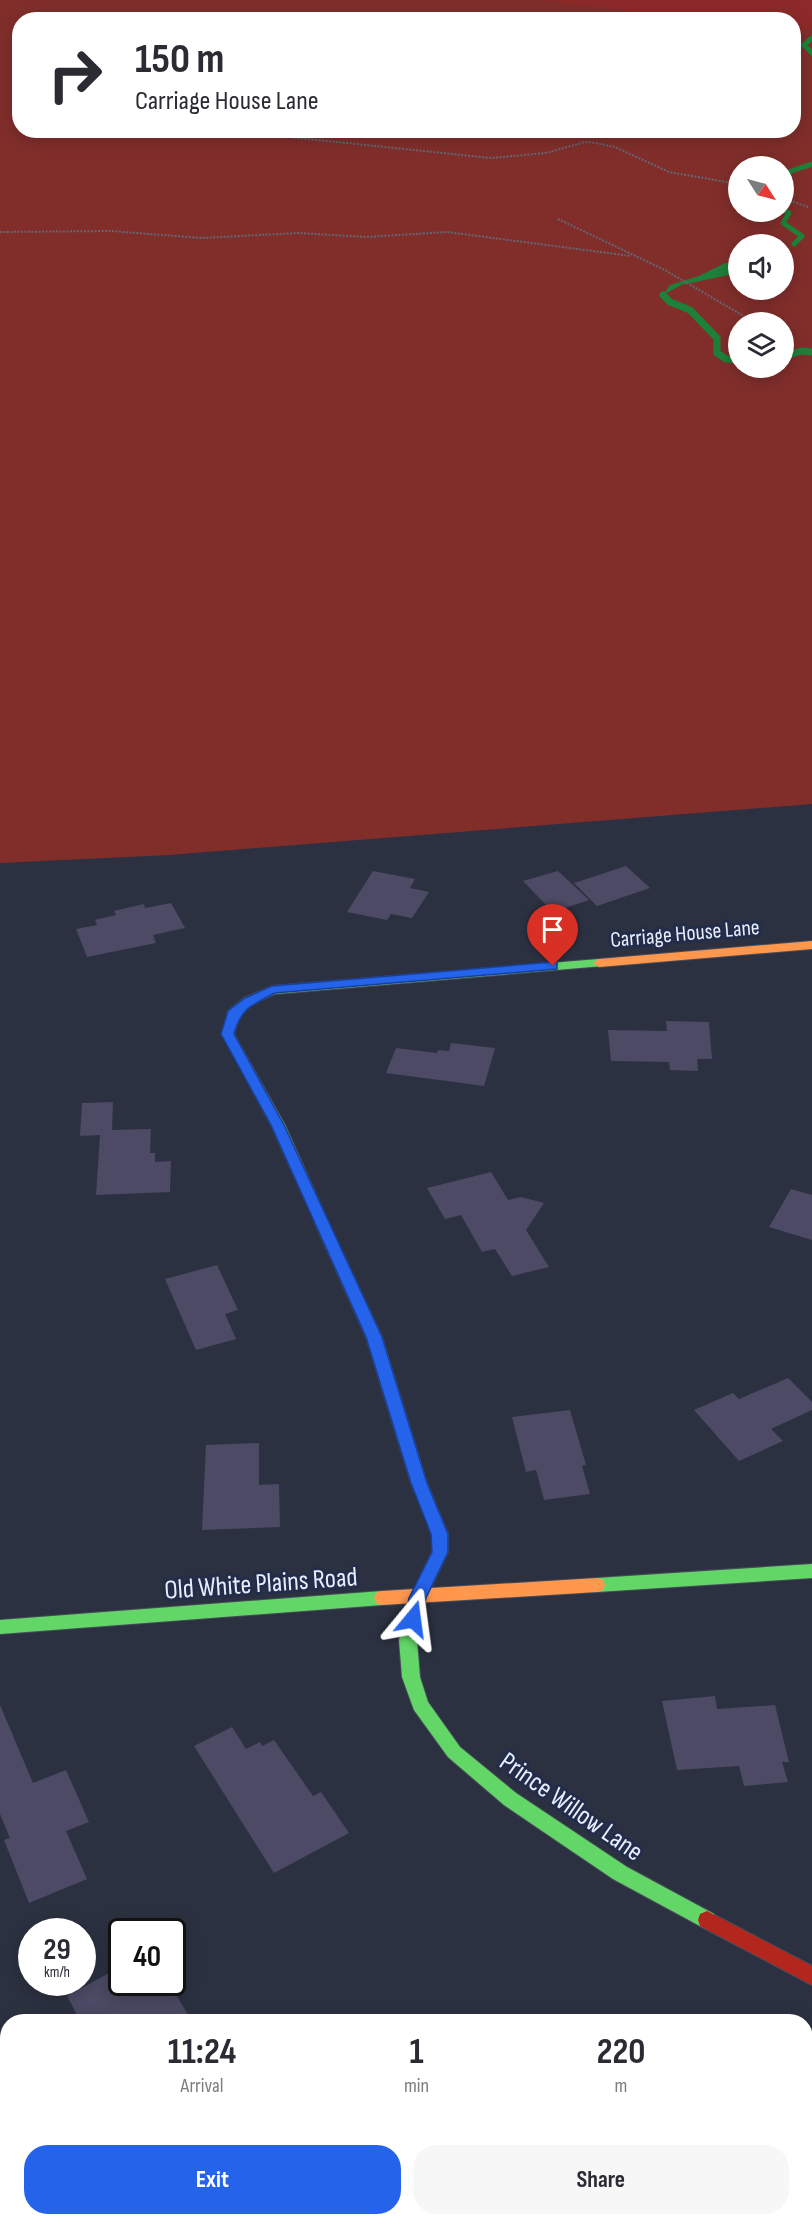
<!DOCTYPE html>
<html lang="en">
<head>
<meta charset="utf-8">
<style>
	:root { --surface:#fff; --page:#f7f7f7; --text:#2b2b33; --muted:#7c7c81; --accent:#2563eb }
	body { margin:0; font-family:"Sofia Sans Condensed",sans-serif; background:var(--page); color:var(--text); height:100vh; display:flex; flex-direction:column; font-size:22px; white-space:nowrap }
	* { box-sizing:border-box; margin:0 }
	p { font-size:20px; color:var(--muted) }
	.icon { flex:none; width:33px; height:33px; fill:none; stroke:currentColor; stroke-width:2; stroke-linecap:round; stroke-linejoin:round }
	.map { position:relative; flex:1; overflow:hidden }
	.details { position:absolute; left:0px; top:2014px; width:813px; height:212px; display:flex; flex-direction:column; background:var(--surface); border-radius:24px 24px 0 0; box-shadow:0 3px 15px #0003 }
	.details>* { flex:none }
	.guide { position:absolute; left:12px; top:12px; width:789px; height:126px; border-radius:24px; box-shadow:0 3px 15px #0003; background:#fff; color:var(--text); overflow:hidden }
	.needle { width:39px; rotate:126deg }
	.tools { position:absolute; left:728px; top:156px; display:grid; gap:12px }
	.tools a { display:grid; place-items:center; width:66px; height:66px; border-radius:50%; background:var(--surface); box-shadow:0 3px 15px #0003; font-size:30px }
	.speed { position:absolute; left:18px; top:1918px; display:flex; gap:12px; font-size:30px; font-weight:700; text-align:center }
	.speed>* { display:grid; place-content:center; width:78px; height:78px; border-radius:50%; background:var(--surface); box-shadow:0 3px 15px #0003; line-height:1 }
	.speed small { font-size:15px; font-weight:400 }
	.speed .limit { border:3px solid #111; border-radius:9px; background:#fff; color:#111 }
	.pin { position:absolute; display:grid; place-items:center; width:51px; height:51px; color:#fff; margin:-62px -26px; border-radius:50% 50% 50% 0; rotate:-45deg; box-shadow:0 0 6px #0007 }
	.pin .icon { rotate:45deg }
	.me { position:absolute; width:66px; margin:-33px; rotate:16deg; stroke-linejoin:round; filter:drop-shadow(0 0 4px #0008) }
	.turn { display:flex; align-items:center; gap:21px; height:126px; padding:0 24px; font-size:27px }
	.turn .icon { width:78px; height:78px; stroke-width:2.5 }
	.turn b { display:block; font-size:42px; line-height:51px }
	.eta { display:flex; justify-content:space-evenly; align-items:center; height:102px; text-align:center }
	.eta b { font-size:36px; font-weight:700; line-height:42px }
	.primary-button { display:flex; gap:12px; margin-top:auto; padding:12px 24px }
	.primary-button a { flex:1; height:69px; border-radius:24px; background:var(--accent); color:#fff; font-size:24px; font-weight:700; line-height:69px; text-align:center }
	.primary-button a+a { background:var(--page); color:var(--text) }
	.map>svg:first-child { display:block }
</style>
</head>
<body>
<div class="map">
<svg width="812" height="2225" viewBox="0 0 812 2225">
	<rect width="100%" height="100%" fill="#2c3141"/>
	<!-- green -->
	<path fill="#812e2b" fill-rule="evenodd" d="M0,0H724L812,14V804L169,855L0,863ZM20,20H794V130H20ZM738,166H783V212H738ZM738,244H783V290H738ZM738,322H783V368H738Z"/>
	<!-- forest -->
	<path fill="#8d2a29" d="M544,0H812V28L794,34V20L682,19Z"/>
	<!-- water -->
	<path fill="#1d8139" d="M725,263H738V273L681,285L663,295L670,285L699,276Z"/>
	<g fill="none" stroke-linecap="round" stroke-linejoin="round">
		<!-- stream-far1 -->
		<g stroke="#1d8139" stroke-width="5">
			<path d="M812,38L804,45L812,53"/>
			<path d="M783,180L791,171L812,164"/>
			<path d="M783,181L787,189L783,192"/>
			<path d="M783,209L789,213L783,223L802,236L794,244"/>
		</g>
		<!-- stream -->
		<g stroke="#1d8139" stroke-width="7">
			<path d="M663,295L670,302L690,310L717,338V353L726,359L738,360"/>
			<path d="M783,357L801,351L812,352"/>
		</g>
	</g>
	<!-- building -->
	<g fill="#4c4a64">
		<path d="M626,866L650,888L597,906L574,883Z"/>
		<path d="M373,871L415,879L410,888L429,892L412,918L391,914L387,920L347,912Z"/>
		<path d="M558,871L589,900L553,912L523,881Z"/>
		<path d="M171,903L185,928L153,935L156,943L87,957L76,929L97,925L95,920L116,915L114,911L144,904L145,908Z"/>
		<path d="M666,1021L709,1022L712,1059H697L698,1071L670,1070L669,1062L611,1061L608,1030L667,1031Z"/>
		<path d="M451,1043L495,1048L484,1086L386,1073L396,1048L437,1053L438,1050L449,1051Z"/>
		<path d="M113,1102L112,1130L151,1129L150,1153H155V1162L171,1161L170,1192L96,1195L100,1135L80,1136L82,1103Z"/>
		<path d="M491,1172L508,1200L521,1197L544,1203L526,1230L549,1267L512,1276L495,1249L482,1252L461,1215L445,1219L427,1188Z"/>
		<path d="M791,1189L812,1195V1240L769,1227Z"/>
		<path d="M217,1265L238,1310L225,1314L236,1339L196,1350L165,1279Z"/>
		<path d="M788,1378L812,1402V1410L771,1429L783,1441L739,1461L694,1410L733,1393L739,1399Z"/>
		<path d="M570,1410L586,1465L582,1466L590,1494L544,1500L536,1470L526,1472L512,1417Z"/>
		<path d="M259,1443V1485L279,1484L280,1527L202,1530L206,1445Z"/>
		<path d="M715,1696L717,1709L775,1705L789,1762H782L788,1782L744,1786L739,1766L677,1770L662,1701Z"/>
		<path d="M0,1705L33,1783L66,1770L89,1822L66,1831L87,1879L29,1903L4,1840L10,1838L0,1814Z"/>
		<path d="M232,1727L246,1749L260,1742L262,1746L274,1740L313,1796L321,1792L349,1833L274,1873L194,1746Z"/>
		<path d="M122,1966V1983H147L153,1993L170,1984L192,2022H81L67,1996Z"/>
	</g>
	<g fill="none" stroke-linecap="round" stroke-linejoin="round">
		<defs>
			<path id="street" d="M0,2193L8,2197V2218H26L29,2225H0Z"/>
			<g id="fast">
				<path d="M599,959L605,963L603,966L275,994C250,1005 241,1007 234,1034L285,1125L328,1221L321,1226L316,1224L271,1125L222,1034L228,1011L244,998L272,986Z"/>
				<path d="M440,1528L446,1530L448,1534V1552L426,1598L417,1640L420,1677L428,1702L460,1747L516,1793L627,1867L714,1914L716,1920L714,1926L707,1929L700,1926L613,1879L504,1805L448,1757L414,1710L402,1677L399,1640L410,1598L432,1552V1534L434,1530Z"/>
				<path d="M812,1564V1578L597,1592L591,1590L589,1585L591,1580L597,1578Z"/>
				<path d="M382,1591L388,1593L390,1598L388,1603L382,1605L0,1634V1620Z"/>
			</g>
			<g id="slow">
				<path d="M812,941V949L599,967L593,963L599,959Z"/>
				<path d="M321,1216L328,1221L382,1337L427,1483L448,1534L446,1538L440,1540L434,1538L411,1483L366,1337L314,1221Z"/>
				<path d="M597,1578L603,1580L605,1585L603,1590L597,1592L382,1605L376,1603L374,1598L376,1593L382,1591Z"/>
			</g>
			<path id="jam" d="M707,1911L812,1966V1985L700,1926L698,1920L700,1914Z"/>
		</defs>
		<!-- street casing -->
		<use href="#street" stroke="#484d5a" stroke-width="2"/>
		<!-- fast casing -->
		<use href="#fast" stroke="#484d5a" stroke-width="2"/>
		<!-- slow casing -->
		<use href="#slow" stroke="#484d5a" stroke-width="2"/>
		<!-- jam casing -->
		<use href="#jam" stroke="#484d5a" stroke-width="2"/>
		<!-- path -->
		<g stroke="#636773" stroke-width="2" stroke-dasharray="2 1.5" stroke-linecap="butt">
			<path d="M221,130L491,158L546,153L585,142L596,143L615,147L669,172L738,184"/>
			<path d="M783,198L808,207"/>
			<path d="M558,219L665,270L752,321"/>
			<path d="M0,232L111,231L202,238L298,233L366,237L447,232L631,256"/>
		</g>
		<!-- street -->
		<use href="#street" fill="#636774" fill-rule="evenodd"/>
		<!-- fast -->
		<use href="#fast" fill="#63d668" fill-rule="evenodd"/>
		<!-- slow -->
		<use href="#slow" fill="#ff974d" fill-rule="evenodd"/>
		<!-- jam -->
		<use href="#jam" fill="#b3261e" fill-rule="evenodd"/>
	</g>
	<!-- route -->
	<path fill="#2563eb" stroke="#184099" stroke-width="1.5" d="M553,962L557,963V969L275,993C252,1005 241,1008 234,1034L284,1125L382,1337L427,1483L448,1534V1552L426,1598L419,1624H407L405,1619L409,1598L432,1552L431,1534L411,1483L366,1337L271,1125L221,1034L228,1011L245,998L272,986Z"/>
	<g text-anchor="middle" dominant-baseline="central" stroke-width="6" stroke-linejoin="round" paint-order="stroke">
		<!-- street labels -->
		<g font-size="22" fill="#e7eefd" stroke="#232d4a">
			<text transform="translate(685 934) rotate(-5)">Carriage House Lane</text>
		</g>
		<!-- near-street labels -->
		<g font-size="27" fill="#e7eefd" stroke="#232d4a">
			<text transform="translate(261 1584) rotate(-4)">Old White Plains Road</text>
			<text transform="translate(571 1807) rotate(35)">Prince Willow Lane</text>
		</g>
	</g>
</svg>
<div class="tools">
<a><svg class="needle" viewBox="-14 -14 28 28"><path d="M0-13l5 13h-10z" fill="#e53935"/><path d="M0 13l5-13h-10z" fill="#7c7c81"/></svg></a>
<a><svg class="icon" aria-label="sound" viewBox="0 0 24 24"><path d="M4 9h4l5-4v14l-5-4H4zM17 9q2 3 0 6"/></svg></a>
<a><svg class="icon" aria-label="layers" viewBox="0 0 24 24"><path d="M12 4l9 5-9 5-9-5zM3 14l9 5 9-5"/></svg></a>
</div>
<div class="speed"><div>29<small>km/h</small></div><div class="limit">40</div></div>
<div class="pin" style="left:553px;top:966px;background:#d93025"><svg class="icon" aria-label="arrive" viewBox="0 0 24 24"><path d="M6 21V4h12l-3 4 3 4H6"/></svg></div>
<svg class="me" style="left:413px;top:1619px" viewBox="-20 -20 40 40"><path d="M0-17L14 15 0 8-14 15z" fill="#2563eb" stroke="#fff" stroke-width="4"/></svg>
<div class="guide">
<div class="turn"><svg class="icon" aria-label="right" viewBox="0 0 24 24"><path d="M7 20v-9h11M14 6l5 5-5 5"/></svg><div><b>150 m</b>Carriage House Lane</div></div>
</div>
<section class="details">
<div class="eta">
<div><b>11:24</b><p>Arrival</p></div>
<div><b>1</b><p>min</p></div>
<div><b>220</b><p>m</p></div>
</div>
<div class="primary-button"><a>Exit</a><a>Share</a></div>
</section>
</div>
</body>
</html>
